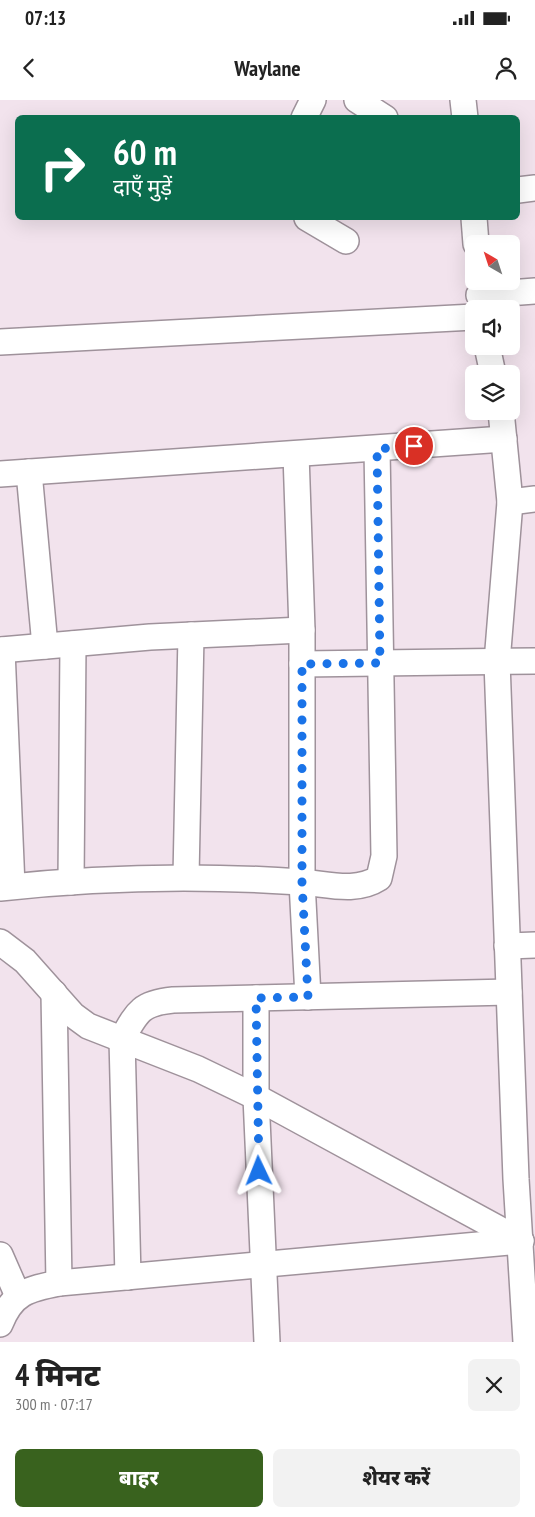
<!DOCTYPE html>
<html lang="hi">
<head>
<meta charset="utf-8">
<style>
	:root { --surface:#fff; --page:#f2f2f2; --text:#222; --muted:#767676; --accent:#39621e }
	body { margin:0; font-family:"PT Sans Narrow","Noto Sans Devanagari",sans-serif; background:var(--page); color:var(--text); height:100vh; display:flex; flex-direction:column; font-size:19px; white-space:nowrap }
	* { box-sizing:border-box; margin:0 }
	p { font-size:16px; color:var(--muted) }
	.icon { flex:none; width:28px; height:28px; fill:none; stroke:currentColor; stroke-width:2; stroke-linecap:round; stroke-linejoin:round }
	.map { position:relative; height:1242px; overflow:hidden }
	.side { display:flex; flex-direction:column; background:var(--surface); flex:1 }
	.side>* { flex:none }
	.top-card { position:absolute; left:15px; top:15px; width:505px; height:105px; border-radius:8px; box-shadow:0 5px 20px #0002; background:#0b6e4f; color:#fff; overflow:hidden }
	.needle { width:32px; rotate:321deg }
	.tools { position:absolute; left:465px; top:135px; display:grid; gap:10px }
	.tools a { display:grid; place-items:center; width:55px; height:55px; border-radius:8px; background:var(--surface); box-shadow:0 5px 20px #0002; font-size:25px }
	.pin { position:absolute; display:grid; place-items:center; width:42px; height:42px; color:#fff; margin:-21px; border:2px solid #fff; border-radius:50%; box-shadow:0 1px 5px #0007 }
	.me { position:absolute; width:55px; margin:-28px; rotate:358deg; stroke-linejoin:round; filter:drop-shadow(0 0 4px #0008) }
	.turn { display:flex; align-items:center; gap:18px; height:105px; padding:0 15px; font-size:22px }
	.turn .icon { width:65px; height:65px; stroke-width:2.5 }
	.turn b { display:block; font-size:35px; line-height:42px }
	.round { display:grid; place-items:center; flex:none; width:52px; height:52px; border-radius:8px; background:var(--page) }
	.head { display:flex; align-items:center; justify-content:space-between; height:85px; padding:0 15px }
	h1 { font-size:30px; font-weight:800; line-height:38px }
	.action { display:flex; gap:10px; margin-top:auto; padding:10px 15px }
	.action a { flex:1; height:58px; border-radius:8px; background:var(--accent); color:#fff; font-size:20px; font-weight:800; line-height:58px; text-align:center }
	.action a+a { background:var(--page); color:var(--text) }
	.status { display:flex; justify-content:space-between; align-items:center; height:35px; padding:0 25px; background:var(--surface); direction:ltr }
	.status svg { height:14px; fill:currentColor }
	header { display:flex; justify-content:space-between; align-items:center; height:65px; padding:0 15px; background:var(--surface); font-size:22px; font-weight:800 }
	.map>svg:first-child { display:block }
</style>
</head>
<body>
<div class="status"><b>07:13</b><svg viewBox="0 0 49 12"><path d="M0 12V9h3v3zM5 12V6h3v6zM10 12V3h3v9zM15 12V0h3v12zM26 1h20v11H26zM47 4h2v5h-2z"/></svg></div>
<header><svg class="icon" aria-label="back" viewBox="0 0 24 24"><path d="M15 5l-7 7 7 7"/></svg>Waylane<svg class="icon" aria-label="person" viewBox="0 0 24 24"><circle cx="12" cy="8" r="4"/><path d="M4 21q1-7 8-7t8 7"/></svg></header>
<div class="map">
<svg width="535" height="1242" viewBox="0 0 535 1242">
	<rect width="100%" height="100%" fill="#f2e3ed"/>
	<g fill="none" stroke-linecap="round" stroke-linejoin="round">
		<defs>
			<g id="minor">
				<path d="M357,0L385,18"/>
				<path d="M463,0L465,18"/>
				<path d="M304,18L313,0"/>
				<path d="M518,90L535,88"/>
				<path d="M307,118L346,141"/>
				<path d="M474,118L476,144"/>
				<path d="M479,195L535,191"/>
				<path d="M0,242L474,217"/>
				<path d="M487,246L493,274"/>
				<path d="M501,311L510,402L497,562L516,1079L526,1242"/>
				<path d="M296,354L302,530V782L308,897"/>
				<path d="M29,372L45,546"/>
				<path d="M0,374L504,339"/>
				<path d="M510,402L535,399"/>
				<path d="M0,550L150,537L302,530"/>
				<path d="M2,550L12,786"/>
				<path d="M302,564L535,561"/>
				<path d="M186,777L191,535"/>
				<path d="M71,782L73,544"/>
				<path d="M0,788C100,777 201,775 301,782C328,784 356,793 379,778L384,756L377,349"/>
				<path d="M0,842L25,861L73,915L88,926L198,969L256,997L521,1141"/>
				<path d="M507,846L535,845"/>
				<path d="M54,893L59,1183"/>
				<path d="M256,898V997L267,1242"/>
				<path d="M0,1155L18,1196"/>
				<path d="M128,1177L122,939C137,912 141,903 173,900L509,892"/>
				<path d="M0,1224C12,1193 28,1189 59,1183L521,1141"/>
			</g>
		</defs>
		<!-- minor casing -->
		<use href="#minor" stroke="#9f929b" stroke-width="28"/>
		<!-- minor -->
		<use href="#minor" stroke="#fff" stroke-width="25"/>
	</g>
	<g fill="none" stroke-linecap="round" stroke-linejoin="round">
		<!-- route -->
		<path stroke="#1a73e8" stroke-width="9" stroke-dasharray="0 16.2" d="M259,1071L256,898L308,897L302,782V564L380,563L377,349L414,346"/>
	</g>
</svg>
<div class="tools">
<a><svg class="needle" viewBox="-14 -14 28 28"><path d="M0-13l5 13h-10z" fill="#e53935"/><path d="M0 13l5-13h-10z" fill="#767676"/></svg></a>
<a><svg class="icon" aria-label="sound" viewBox="0 0 24 24"><path d="M4 9h4l5-4v14l-5-4H4zM17 9q2 3 0 6"/></svg></a>
<a><svg class="icon" aria-label="layers" viewBox="0 0 24 24"><path d="M12 4l9 5-9 5-9-5zM3 14l9 5 9-5"/></svg></a>
</div>
<div class="pin" style="left:414px;top:346px;background:#d93025"><svg class="icon" aria-label="arrive" viewBox="0 0 24 24"><path d="M6 21V4h12l-3 4 3 4H6"/></svg></div>
<svg class="me" style="left:259px;top:1071px" viewBox="-20 -20 40 40"><path d="M0-17L14 15 0 8-14 15z" fill="#1a73e8" stroke="#fff" stroke-width="4"/></svg>
<div class="top-card">
<div class="turn"><svg class="icon" aria-label="right" viewBox="0 0 24 24"><path d="M7 20v-9h11M14 6l5 5-5 5"/></svg><div><b>60 m</b>दाएँ मुड़ें</div></div>
</div>
</div>
<section class="side">
<div class="head"><div><h1>4 मिनट</h1><p>300 m · 07:17</p></div><a class="round"><svg class="icon" aria-label="close" viewBox="0 0 24 24"><path d="M6 6l12 12M18 6L6 18"/></svg></a></div>
<div class="action"><a>बाहर</a><a>शेयर करें</a></div>
</section>
</body>
</html>
